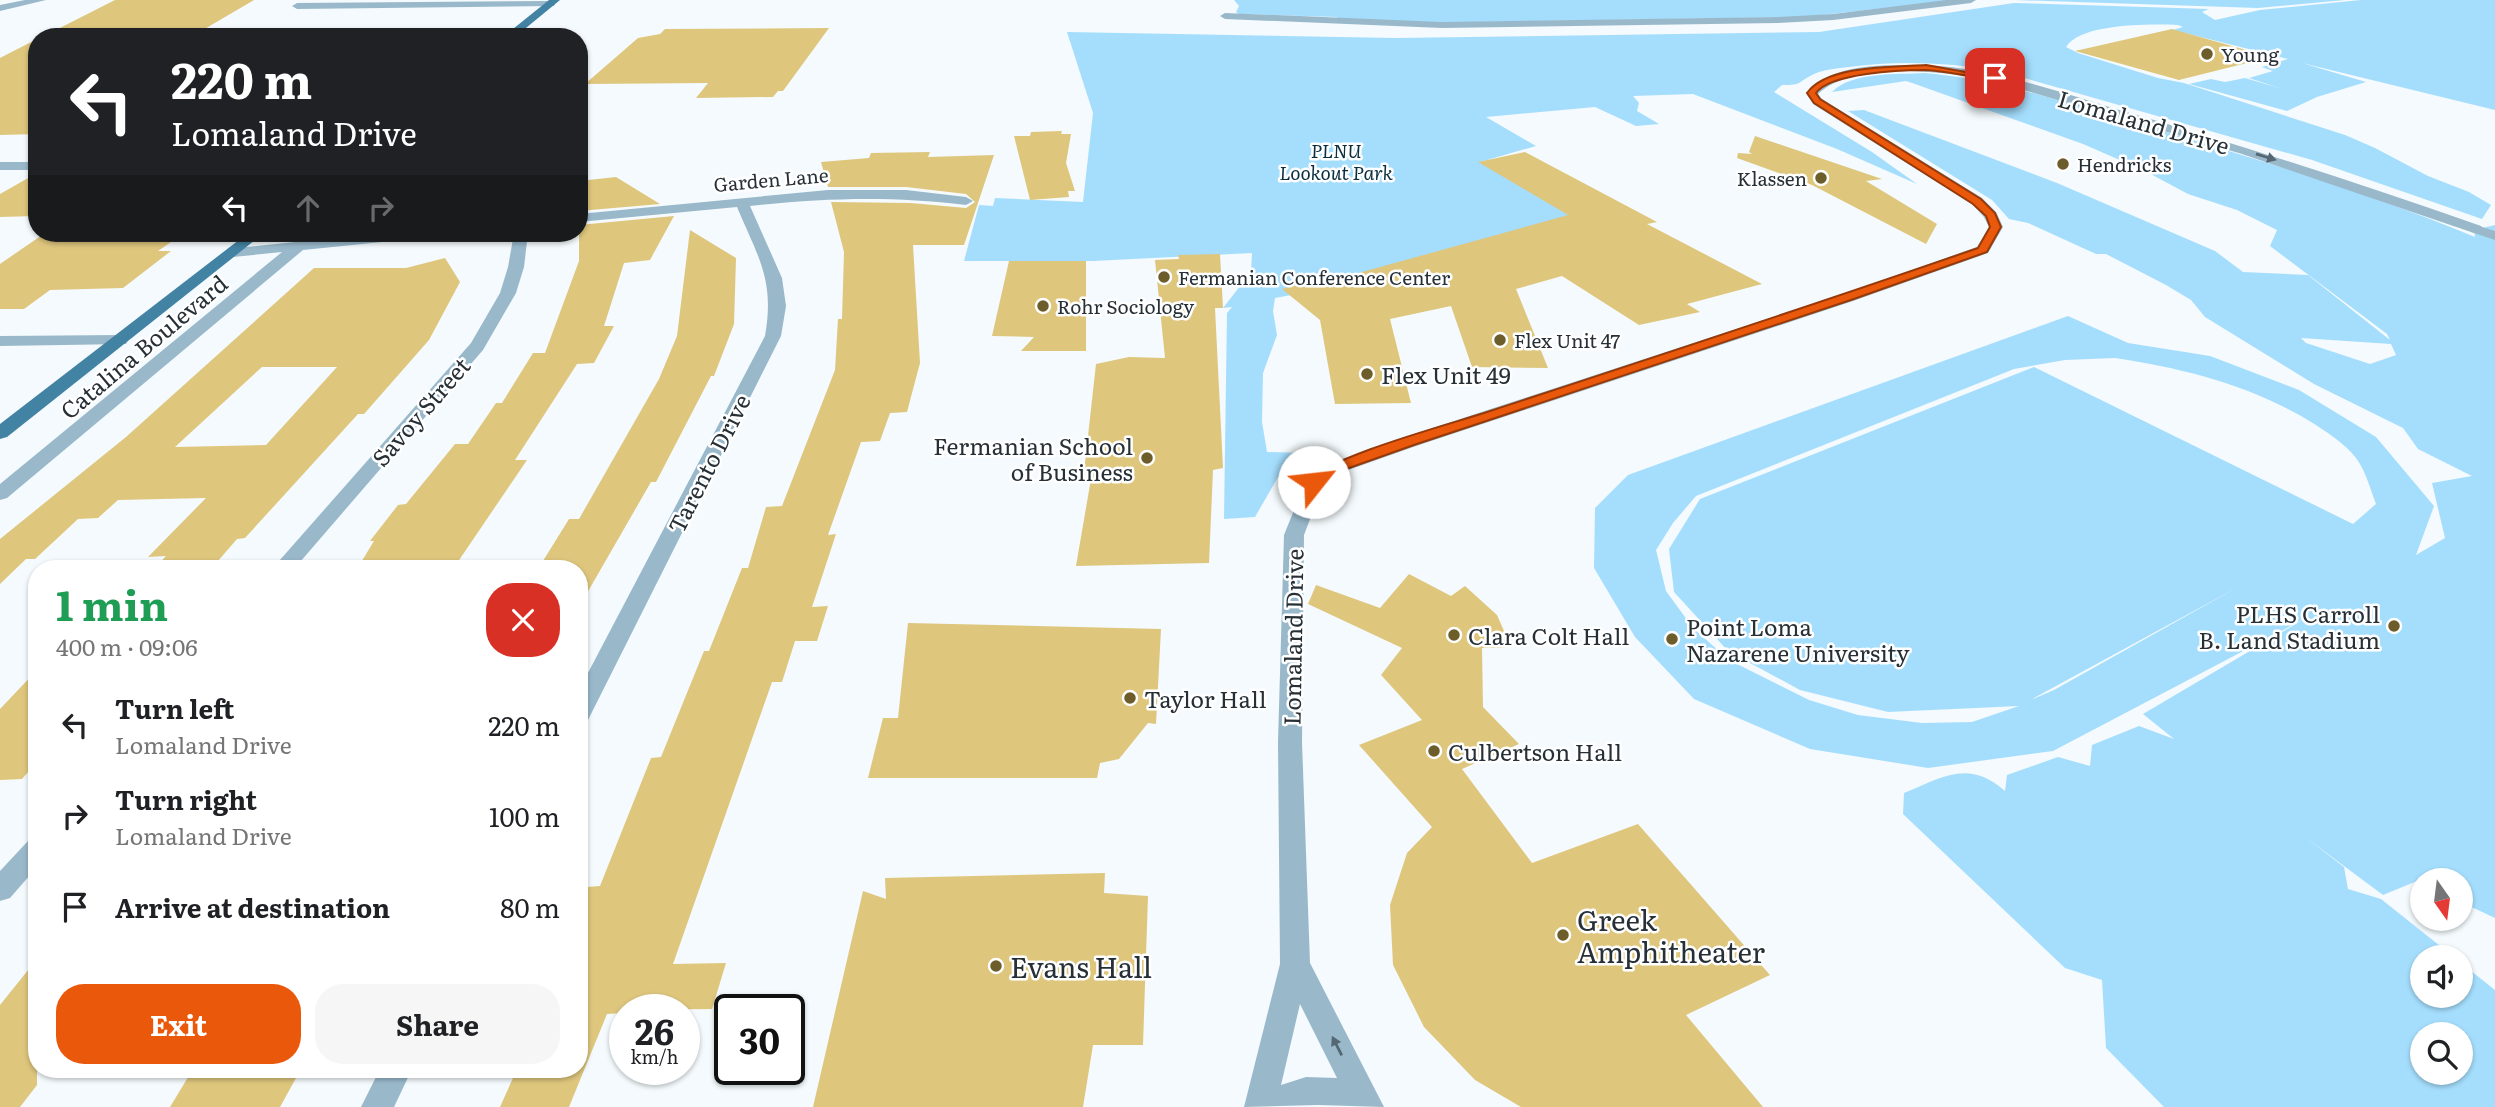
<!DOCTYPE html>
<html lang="en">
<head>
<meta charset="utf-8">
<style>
	:root { --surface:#fff; --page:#f6f6f6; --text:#202124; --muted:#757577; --accent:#ea580c }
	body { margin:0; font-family:Literata,serif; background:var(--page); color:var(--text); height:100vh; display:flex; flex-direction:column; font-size:26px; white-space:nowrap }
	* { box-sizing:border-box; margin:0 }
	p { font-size:23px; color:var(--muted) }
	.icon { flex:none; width:38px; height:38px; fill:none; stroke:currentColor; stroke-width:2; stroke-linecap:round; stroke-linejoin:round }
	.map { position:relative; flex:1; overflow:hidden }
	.details { position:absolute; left:28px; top:560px; width:560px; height:518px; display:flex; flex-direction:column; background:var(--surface); border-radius:28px; box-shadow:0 2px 5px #0004 }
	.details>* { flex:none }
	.guide { position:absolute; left:28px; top:28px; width:560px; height:214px; border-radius:28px; box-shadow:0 2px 5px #0004; background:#202124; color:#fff; overflow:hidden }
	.needle { width:46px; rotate:166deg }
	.buttons { position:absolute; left:2410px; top:868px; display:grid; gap:14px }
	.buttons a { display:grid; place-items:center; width:63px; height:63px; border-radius:50%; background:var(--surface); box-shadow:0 2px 5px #0004; font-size:35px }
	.speed { position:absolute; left:609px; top:994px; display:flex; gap:14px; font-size:35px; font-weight:700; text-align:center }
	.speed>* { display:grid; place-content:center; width:91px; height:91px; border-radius:50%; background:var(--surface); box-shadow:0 2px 5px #0004; line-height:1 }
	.speed small { font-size:18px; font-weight:400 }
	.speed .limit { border:4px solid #111; border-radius:10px; background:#fff; color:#111 }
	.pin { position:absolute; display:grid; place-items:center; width:60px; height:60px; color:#fff; margin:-30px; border-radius:14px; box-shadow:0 4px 10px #0006 }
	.me { position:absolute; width:77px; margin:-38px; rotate:61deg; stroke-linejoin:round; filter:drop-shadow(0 0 5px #0008) }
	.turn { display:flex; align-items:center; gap:24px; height:147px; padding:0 28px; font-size:32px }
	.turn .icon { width:91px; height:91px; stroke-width:2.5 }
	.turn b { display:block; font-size:49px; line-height:60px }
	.lanes { display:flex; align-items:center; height:66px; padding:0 28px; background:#0003; justify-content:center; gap:35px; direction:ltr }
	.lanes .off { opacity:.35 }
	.round { display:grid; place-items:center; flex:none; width:74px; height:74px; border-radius:28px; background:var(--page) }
	.head { display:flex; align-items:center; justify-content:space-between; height:119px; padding:0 28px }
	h1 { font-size:42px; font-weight:700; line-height:52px; color:#1e9e55 }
	.button { display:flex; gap:14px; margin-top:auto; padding:14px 28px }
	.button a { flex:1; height:80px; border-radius:28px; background:var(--accent); color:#fff; font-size:28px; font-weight:700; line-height:80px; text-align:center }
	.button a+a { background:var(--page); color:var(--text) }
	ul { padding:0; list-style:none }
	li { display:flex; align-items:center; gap:21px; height:91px; padding:0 28px }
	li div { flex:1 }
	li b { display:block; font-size:26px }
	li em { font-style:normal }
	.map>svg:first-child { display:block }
</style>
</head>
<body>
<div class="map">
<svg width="2495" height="1107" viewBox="0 0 2495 1107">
	<rect width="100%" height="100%" fill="#f4fafd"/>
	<!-- green -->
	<g fill="#a5defd" fill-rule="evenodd">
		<path d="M1234,0H1956L1804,17L1406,23L1339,21L1337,17L1239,14L1236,12L1239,6Z"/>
		<path d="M2015,0H2345L2258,8Z"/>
		<path d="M2361,0H2495V110L2302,63L2366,82L2317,97L2287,111L2189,84L2211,79L2225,82L2245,78L2279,88L2249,78L2273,71L2262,67L2288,59L2173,30L2183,27L2178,25C2152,24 2081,23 2066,47L2078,53L2158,78L2184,83L2345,135L2375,148L2428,176L2469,192L2491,205L2482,219L2312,160L2000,71C1949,63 1900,60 1849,67C1838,68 1821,70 1812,75C1796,83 1803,85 1782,85L1774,92L1872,152L1917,184L1837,149L1693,94L1633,96L1639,103L1637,111L1659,124L1636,126L1595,107L1486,117L1536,146L1480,162L1592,226L1385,278L1275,298L1273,311L1277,335L1263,373L1262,422L1267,452L1304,453L1306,462L1278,477L1255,517L1224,519L1227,313L1232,307L1223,308L1251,272L1252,253L1093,261H964L979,205L993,206L995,198L1083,202L1093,113L1067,32L1395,38L1819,32L2014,3L2209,9L2202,12L2215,20L2260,10Z"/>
		<path d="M1925,73C1996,79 2064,102 2132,122C2248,156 2363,191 2475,237L2474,230L2495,225V918L2461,902L2460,880H2422V884L2417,881L2383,895L2305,837L2344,867L2348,889L2381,899L2454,957H2422V996H2460L2461,963L2495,990V1107H2164L2106,1048L2102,980L2065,968L1903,814L1904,793C1943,777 1969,759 2005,791L2007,775L2058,757L2090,766L2092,745L2139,726L2174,739L2143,714L2306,618L2053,751L1928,768L1810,749L1694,699L1635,637L1594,568L1595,508L1628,475L2068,316L2128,343L2210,356L2299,390L2376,437L2434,506L2416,555L2445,538L2432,483L2472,476L2418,449L2403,428L2314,384L2205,317L2191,300L2166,285L2106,254H2096L2028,223L2009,219L1992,200L1848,111L1864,110L2057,183L2215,251L2243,272L2308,275L2390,340L2387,334L2270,246L2277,230L2237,210L2188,194L2145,171L2083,144L1915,84L1906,81L1832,92C1853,71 1897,75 1925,73ZM2301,338L2391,344L2396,355L2370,364L2306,343ZM2115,358C2187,369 2254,386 2316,425C2331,435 2351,448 2360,464C2367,476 2371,491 2376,504L2353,524L2034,367L1700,499L1669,549L1674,592L1728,651L1800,690L1888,712L2019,706L1972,722L1922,723L1858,715L1809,700L1729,660L1693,628L1666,591L1656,550L1673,523L1696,496L2014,369L2065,360ZM2238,587L2054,690L2033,699L2034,698ZM2422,1034H2460V1073H2422Z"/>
	</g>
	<!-- building -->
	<g fill="#dec67d" fill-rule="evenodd">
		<path d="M115,0H254L191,37H42Z"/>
		<path d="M829,28L783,91H778L773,97L696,98L708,83L585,84L638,38L660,34L665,29Z"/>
		<path d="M2172,29L2193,35L2271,57L2179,80L2075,51Z"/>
		<path d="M37,39V134L0,135V58Z"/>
		<path d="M1062,131L1061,134H1071L1066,163L1075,191H1068L1069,197L1030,200L1014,136H1030L1031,132Z"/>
		<path d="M1755,136L1882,179L1866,181L1937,224L1926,244L1812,185L1737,158L1738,153L1752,154L1749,152Z"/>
		<path d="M930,152L928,157L994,155L964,245H913L920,363L907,412L890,413L880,441L861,442L828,535L836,534L812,607L828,606L817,641H795L782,682H772L673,964L726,963L712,1009L625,1010V1013L607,1014L569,1107H500L517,1069H579V904L587,887L600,886L651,758L661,757L704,651H709L742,568H748L766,507L782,506L835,370L838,319H842L844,252L831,202L911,203L966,208L975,202L966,194L906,187H828L821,162L869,158L871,153Z"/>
		<path d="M1525,152L1657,222L1647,224L1762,284L1687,304L1700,312L1639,325L1562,276L1516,289L1548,368L1472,367L1451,306L1390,319L1411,403L1335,404L1320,320L1282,289L1340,274L1344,277L1568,215L1478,162Z"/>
		<path d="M37,173V216L0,217V194Z"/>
		<path d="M616,177L660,204L579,211V181Z"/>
		<path d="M674,216L650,260L624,263L604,326H614L594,363L577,364L515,460H527L453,569H357L374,541H370L398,505L406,504L455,444H468L496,403H502L533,353H545L579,261V225Z"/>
		<path d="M690,230L736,258L734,324L714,376H711L656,482H651L579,607V569H538L569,519H579L659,379L677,336Z"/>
		<path d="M45,233H184L158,251H171L123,288L50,290L24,309H0V264Z"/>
		<path d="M1220,254L1223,308H1215L1223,468L1213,470L1209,563L1076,566L1092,473L1084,472L1096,364L1129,357L1165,358L1155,260L1179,259L1178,255Z"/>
		<path d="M445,258L460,282L429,340L364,414H358L245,538L237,539L211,569H154L166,556L148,557L206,498L118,500L98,518L78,519L35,559H26L0,584V539L126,437L314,268H406ZM262,367H337L266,445L175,447Z"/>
		<path d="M1009,261H1086V351H1021L1034,337L992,336Z"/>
		<path d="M1409,574L1451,596L1465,586L1497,615L1511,647L1482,648L1483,707L1519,744L1462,769L1532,863L1638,824L1770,975L1686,1015L1763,1107H1521L1475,1080L1424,1027L1393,965L1390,905L1407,853L1432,827L1359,745L1422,720L1381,675L1402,648L1308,604L1316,585L1380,608Z"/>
		<path d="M908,623L1161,629L1156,724L1148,723L1119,759L1100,763L1097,778H868L883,718H898Z"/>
		<path d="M37,670V762L22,779L0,780V709Z"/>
		<path d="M1105,873L1104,893L1148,896L1143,1045H1093L1083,1107H813L863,891L886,899L885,878Z"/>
		<path d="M37,959V1085L20,1107H0V1005Z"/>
		<path d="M193,1069H301L280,1107H170Z"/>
	</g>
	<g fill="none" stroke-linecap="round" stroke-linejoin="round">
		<!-- minor -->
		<g fill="#99b9cb" fill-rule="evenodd">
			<path d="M25,0H46L0,11V5Z"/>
			<path d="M1946,0H1976L1971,3L1833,20L1778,23L1442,28L1225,19L1220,16L1225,13L1442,22L1778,17L1833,14Z"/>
			<path d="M550,1L555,4L554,6L297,9L292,6L297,3Z"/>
			<path d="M1925,65C1991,68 2053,90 2116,109C2239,144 2360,184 2481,226L2483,229L2476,233L2471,232L2242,154L1996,82C1950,72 1856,59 1818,94L1822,99L1982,198L1996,212L2003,227L1988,253L1853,301L1416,446L1337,474L1323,485L1304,535L1302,742L1310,963L1384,1107L1318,1105L1244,1107L1280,964L1278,742L1284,535L1307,478L1323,466L1402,438L1841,295L1977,247L1989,227L1984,217L1972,204L1813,104L1806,93C1833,62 1887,65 1925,65ZM1300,1004L1337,1078L1306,1077L1281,1085Z"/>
			<rect x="0" y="162" width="37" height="8"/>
			<path d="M828,190H906L966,197L973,201L966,205C890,196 826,198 750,206L782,278L786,306L781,336L591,714L588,720L579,722V690L765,336C775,280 758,257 737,207L579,222V214Z"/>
			<path d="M305,233H321L315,240L387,233H438L431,237L303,250L7,498L0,500V484L282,252L233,257L228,255L225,252L228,249L295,242Z"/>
			<path d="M514,233H528L524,267L516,293L483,350L294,569H272L471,343L500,293L508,267Z"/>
			<path d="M120,335L126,336L128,340L126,344L0,346V336Z"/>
			<path d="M37,838V867L10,898L0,901V871L28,841Z"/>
			<path d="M380,1069H412L394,1107H361Z"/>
		</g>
		<!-- tertiary -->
		<path fill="#99b9cb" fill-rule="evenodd" d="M2476,225L2495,231V240L2471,232L2469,229Z"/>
		<!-- primary -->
		<g fill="#4282a2" fill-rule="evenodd">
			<path d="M549,0H560L515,37H503Z"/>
			<path d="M248,233H264L7,437L0,439V424Z"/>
		</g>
	</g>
	<!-- one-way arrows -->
	<defs><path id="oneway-solid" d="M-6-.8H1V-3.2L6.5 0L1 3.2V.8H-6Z" transform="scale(1.75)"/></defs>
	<g fill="#546772">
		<use href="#oneway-solid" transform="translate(2266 157) rotate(17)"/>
		<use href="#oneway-solid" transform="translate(1337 1046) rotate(-117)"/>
	</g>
	<!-- route -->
	<path fill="#ea580c" stroke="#983908" stroke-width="2" d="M1926,65L2000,78L1995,81C1972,77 1948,71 1925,70C1901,70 1830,73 1816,93L1820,99L1981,199L1995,213L2001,227L1987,252L1851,300L1414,445L1335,473L1314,486L1307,482C1327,457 1447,425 1484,413C1649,359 1814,305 1978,248L1990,227L1986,216L1973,204L1814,103L1807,93C1827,65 1893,67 1926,65Z"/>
	<!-- markers -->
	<g fill="#6d5d2b" stroke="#fff" stroke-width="2.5">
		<circle cx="2207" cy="54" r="7"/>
		<circle cx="2063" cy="164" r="7"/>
		<circle cx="1821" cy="178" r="7"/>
		<circle cx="1164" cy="277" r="7"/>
		<circle cx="1043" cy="306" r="7"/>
		<circle cx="1500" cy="340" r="7"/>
		<circle cx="1367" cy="374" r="7"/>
		<circle cx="1147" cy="458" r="7"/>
		<circle cx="2394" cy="626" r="7"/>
		<circle cx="1454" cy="635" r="7"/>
		<circle cx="1672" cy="639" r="7"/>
		<circle cx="1130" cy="698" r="7"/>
		<circle cx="1434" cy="751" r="7"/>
		<circle cx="1563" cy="935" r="7"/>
		<circle cx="996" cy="966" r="7"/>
	</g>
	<g text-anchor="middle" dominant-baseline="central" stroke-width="5" stroke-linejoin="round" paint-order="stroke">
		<!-- far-poi labels -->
		<g font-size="19" fill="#263036" stroke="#fff" text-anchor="start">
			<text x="2221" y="54">Young</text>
			<text x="2077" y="164">Hendricks</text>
			<text x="1807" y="178" text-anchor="end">Klassen</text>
			<text x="1178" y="277">Fermanian Conference Center</text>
			<text x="1057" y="306">Rohr Sociology</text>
			<text x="1514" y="340">Flex Unit 47</text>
		</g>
		<!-- far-park labels -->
		<g font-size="19" font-style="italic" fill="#0b2f40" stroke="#fff">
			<text x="1336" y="150">PLNU<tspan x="1336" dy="22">Lookout Park</tspan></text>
		</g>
		<!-- far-street labels -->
		<g font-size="19" fill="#263036" stroke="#fff">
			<text transform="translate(771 179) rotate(-5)">Garden Lane</text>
		</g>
		<!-- street labels -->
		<g font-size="23" fill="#263036" stroke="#fff">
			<text transform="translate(2144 121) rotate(16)">Lomaland Drive</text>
			<text transform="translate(143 346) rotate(-40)">Catalina Boulevard</text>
			<text transform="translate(420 411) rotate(-49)">Savoy Street</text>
			<text transform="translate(708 463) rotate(-63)">Tarento Drive</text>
			<text transform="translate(1292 637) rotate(-89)">Lomaland Drive</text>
		</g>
		<!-- poi labels -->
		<g font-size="23" fill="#263036" stroke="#fff" text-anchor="start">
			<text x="1381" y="374">Flex Unit 49</text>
			<text x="1133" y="445" text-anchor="end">Fermanian School<tspan x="1133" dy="26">of Business</tspan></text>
			<text x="2380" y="613" text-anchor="end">PLHS Carroll<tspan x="2380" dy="26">B. Land Stadium</tspan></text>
			<text x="1686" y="626">Point Loma<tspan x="1686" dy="26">Nazarene University</tspan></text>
			<text x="1468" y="635">Clara Colt Hall</text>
			<text x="1144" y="698">Taylor Hall</text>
			<text x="1448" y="751">Culbertson Hall</text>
		</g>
		<!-- near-poi labels -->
		<g font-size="28" fill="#263036" stroke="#fff" text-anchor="start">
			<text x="1577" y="919">Greek<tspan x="1577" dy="32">Amphitheater</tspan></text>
			<text x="1010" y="966">Evans Hall</text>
		</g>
	</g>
</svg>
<div class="buttons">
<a><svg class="needle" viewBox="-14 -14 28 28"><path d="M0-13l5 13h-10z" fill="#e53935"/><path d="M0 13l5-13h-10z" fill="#757577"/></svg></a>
<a><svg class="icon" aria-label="sound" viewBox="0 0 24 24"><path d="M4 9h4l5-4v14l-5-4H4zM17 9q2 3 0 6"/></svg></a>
<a><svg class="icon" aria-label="search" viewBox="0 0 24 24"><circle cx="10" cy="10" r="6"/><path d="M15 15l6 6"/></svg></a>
</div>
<div class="speed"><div>26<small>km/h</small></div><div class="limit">30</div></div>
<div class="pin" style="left:1995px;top:78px;background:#d93025"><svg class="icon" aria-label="arrive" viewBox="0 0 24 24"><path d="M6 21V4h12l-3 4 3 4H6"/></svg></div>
<svg class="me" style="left:1314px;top:482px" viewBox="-20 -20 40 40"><circle r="19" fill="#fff"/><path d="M0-13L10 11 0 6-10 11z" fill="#ea580c"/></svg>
<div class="guide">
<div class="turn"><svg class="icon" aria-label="left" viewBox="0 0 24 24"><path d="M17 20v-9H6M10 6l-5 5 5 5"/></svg><div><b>220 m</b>Lomaland Drive</div></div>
<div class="lanes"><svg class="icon" aria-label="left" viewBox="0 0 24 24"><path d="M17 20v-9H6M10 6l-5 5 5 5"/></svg><svg class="icon off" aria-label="ahead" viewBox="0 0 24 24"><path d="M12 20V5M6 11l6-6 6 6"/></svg><svg class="icon off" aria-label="right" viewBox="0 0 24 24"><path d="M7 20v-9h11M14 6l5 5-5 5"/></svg></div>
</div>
<section class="details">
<div class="head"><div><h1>1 min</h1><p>400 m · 09:06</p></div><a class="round" style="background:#d93025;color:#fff"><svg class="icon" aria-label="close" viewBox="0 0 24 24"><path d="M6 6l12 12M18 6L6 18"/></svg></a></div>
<ul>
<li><svg class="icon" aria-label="left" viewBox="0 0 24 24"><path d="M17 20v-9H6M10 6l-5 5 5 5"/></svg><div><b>Turn left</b><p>Lomaland Drive</p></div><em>220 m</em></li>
<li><svg class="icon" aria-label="right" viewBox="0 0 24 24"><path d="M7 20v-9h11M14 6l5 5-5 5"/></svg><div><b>Turn right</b><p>Lomaland Drive</p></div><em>100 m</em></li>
<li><svg class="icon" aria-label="arrive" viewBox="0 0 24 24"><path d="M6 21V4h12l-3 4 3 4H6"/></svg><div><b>Arrive at destination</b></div><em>80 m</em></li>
</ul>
<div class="button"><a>Exit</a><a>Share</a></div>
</section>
</div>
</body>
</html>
